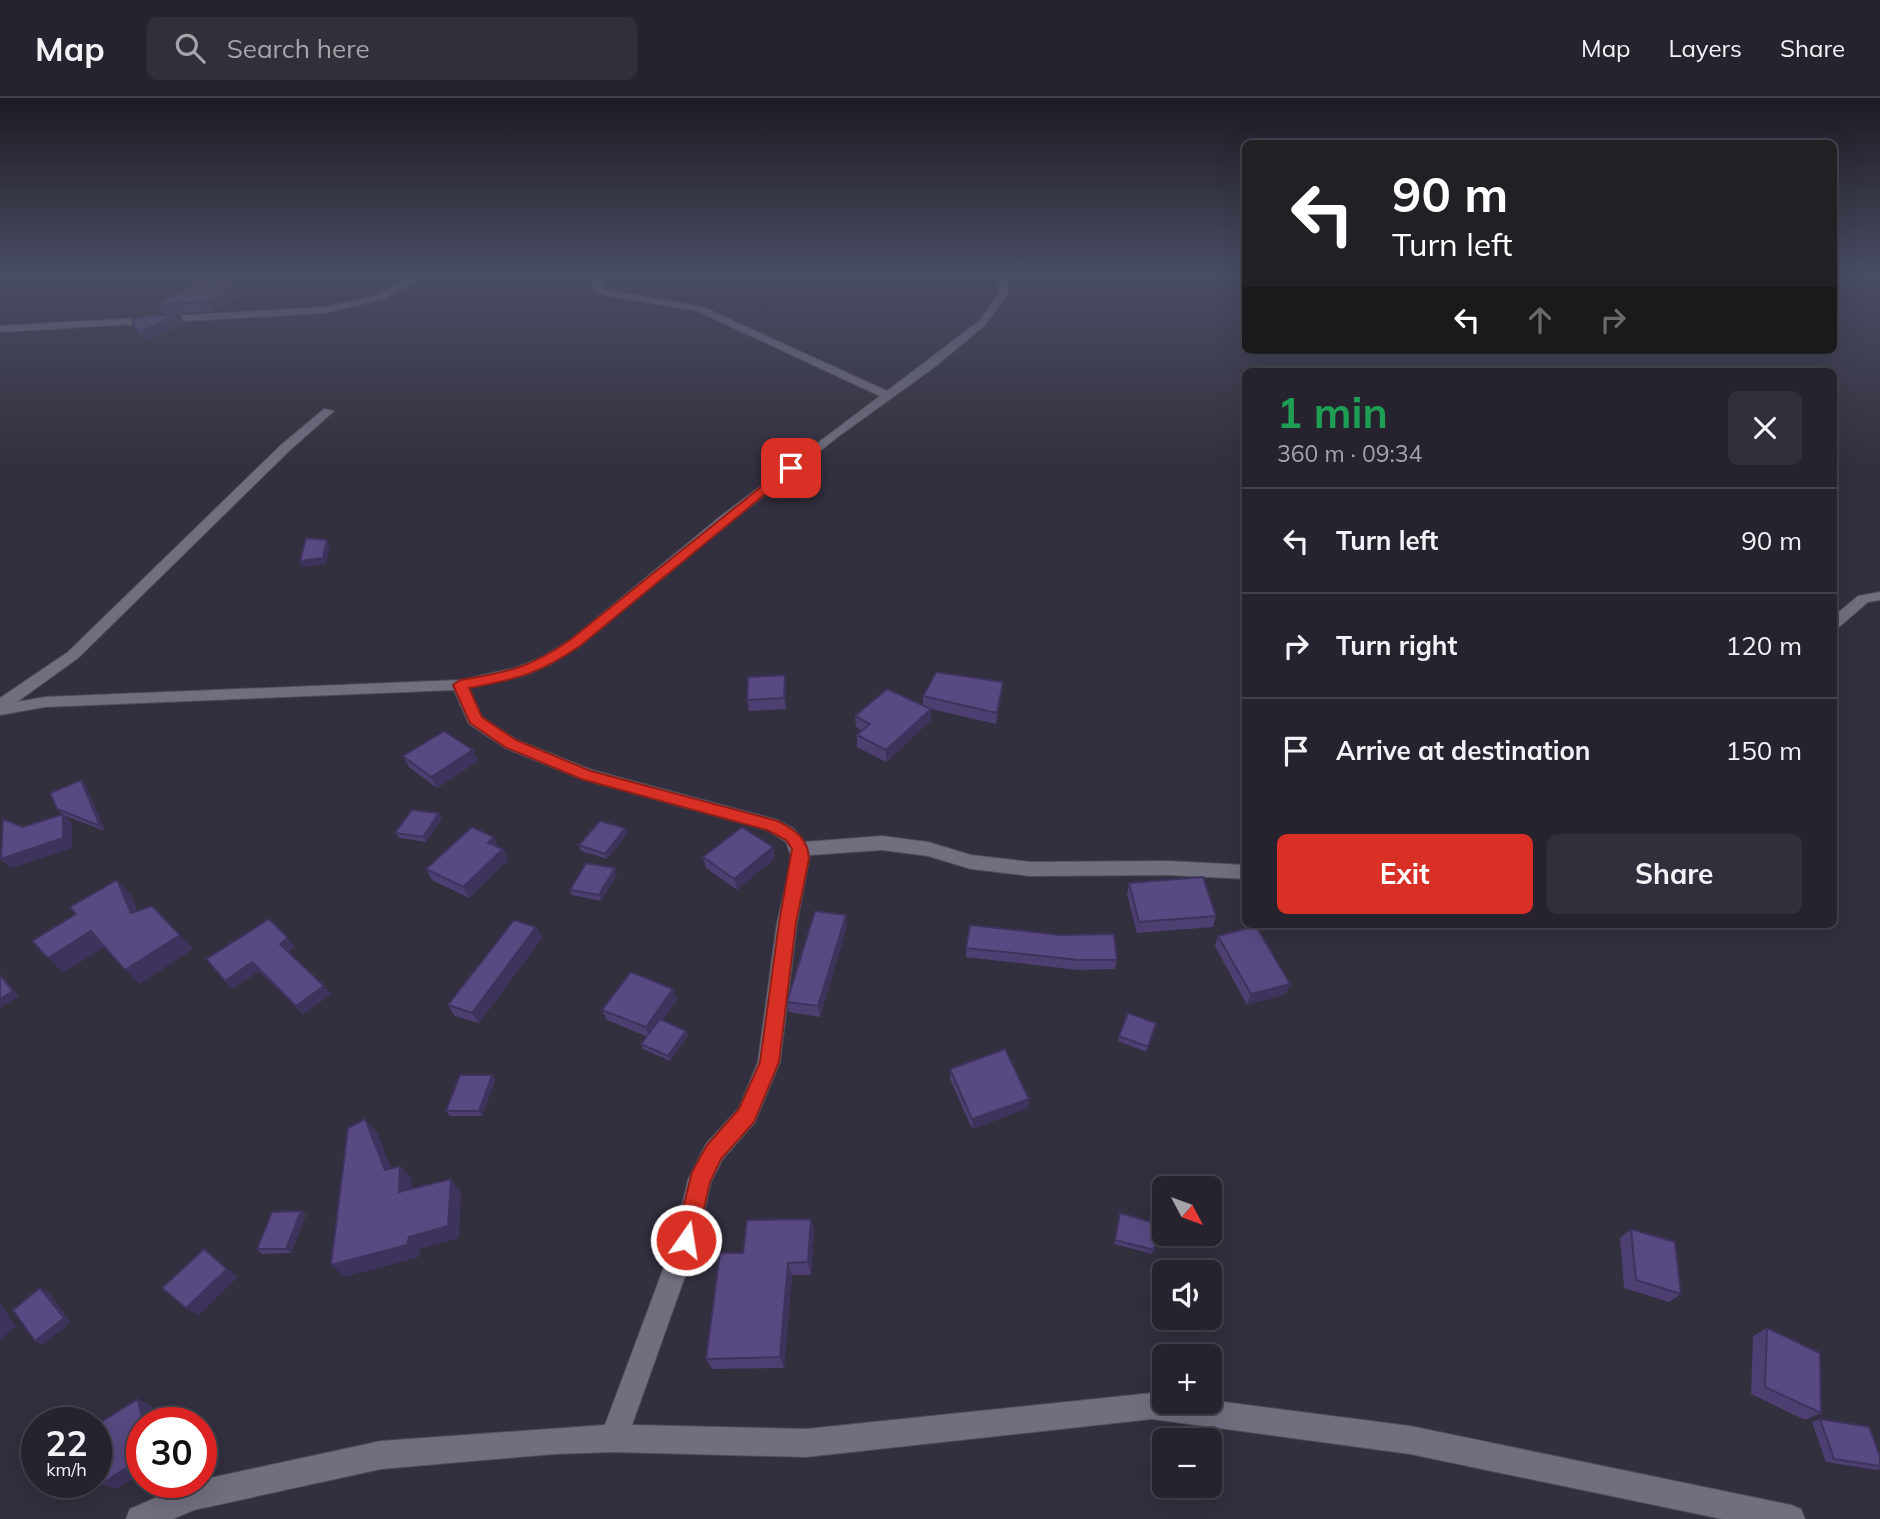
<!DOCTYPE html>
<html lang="en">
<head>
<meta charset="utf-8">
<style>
	:root { --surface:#26232e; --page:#322f3a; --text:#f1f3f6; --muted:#a4a4aa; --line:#42404a; --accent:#d93025 }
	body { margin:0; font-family:Mulish,sans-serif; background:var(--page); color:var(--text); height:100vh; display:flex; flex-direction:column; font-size:26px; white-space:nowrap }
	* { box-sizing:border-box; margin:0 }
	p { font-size:23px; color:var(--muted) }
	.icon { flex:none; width:38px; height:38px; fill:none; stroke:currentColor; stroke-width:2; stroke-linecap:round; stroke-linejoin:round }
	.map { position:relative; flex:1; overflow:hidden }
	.drawer { position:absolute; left:1242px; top:270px; width:595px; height:560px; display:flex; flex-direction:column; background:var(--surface); border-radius:10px; box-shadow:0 7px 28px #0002,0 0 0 2px var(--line) }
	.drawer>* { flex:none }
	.guide { position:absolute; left:1242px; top:42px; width:595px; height:214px; border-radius:10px; box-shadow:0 7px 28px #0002,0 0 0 2px var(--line); background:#202124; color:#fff; overflow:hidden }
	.needle { width:46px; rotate:131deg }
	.fabs { position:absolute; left:1152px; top:1078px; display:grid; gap:14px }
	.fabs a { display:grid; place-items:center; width:70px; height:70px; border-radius:10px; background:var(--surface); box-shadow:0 7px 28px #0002,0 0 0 2px var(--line); font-size:35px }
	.speed { position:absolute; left:21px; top:1309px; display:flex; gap:14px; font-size:35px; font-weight:700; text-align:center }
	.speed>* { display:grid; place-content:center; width:91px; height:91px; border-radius:50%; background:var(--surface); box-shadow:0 7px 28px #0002,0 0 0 2px var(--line); line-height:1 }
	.speed small { font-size:18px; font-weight:400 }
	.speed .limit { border:10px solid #d22; background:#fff; color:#111 }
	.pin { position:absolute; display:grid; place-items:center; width:60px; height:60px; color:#fff; margin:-30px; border-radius:14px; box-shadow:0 4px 10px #0006 }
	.me { position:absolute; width:77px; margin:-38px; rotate:13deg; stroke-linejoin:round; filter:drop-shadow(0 0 5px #0008) }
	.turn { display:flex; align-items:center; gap:24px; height:147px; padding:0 35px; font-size:32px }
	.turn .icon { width:91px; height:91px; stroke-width:2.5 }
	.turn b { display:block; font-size:49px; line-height:60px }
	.lanes { display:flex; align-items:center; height:66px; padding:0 35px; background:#0003; justify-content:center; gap:35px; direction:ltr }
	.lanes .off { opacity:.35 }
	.round { display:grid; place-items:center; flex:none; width:74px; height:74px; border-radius:10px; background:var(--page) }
	.headline { display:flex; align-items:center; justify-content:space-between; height:119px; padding:0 35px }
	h1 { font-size:42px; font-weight:700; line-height:52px; color:#1e9e55 }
	.action { display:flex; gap:14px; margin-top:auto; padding:14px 35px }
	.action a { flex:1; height:80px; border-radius:10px; background:var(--accent); color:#fff; font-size:28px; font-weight:700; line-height:80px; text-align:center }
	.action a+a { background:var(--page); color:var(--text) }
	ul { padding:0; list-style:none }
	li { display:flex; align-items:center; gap:21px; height:105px; padding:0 35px; border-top:2px solid var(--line) }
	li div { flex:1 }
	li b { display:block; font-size:26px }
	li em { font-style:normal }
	header { display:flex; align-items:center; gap:42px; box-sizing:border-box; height:98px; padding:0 35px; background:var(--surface); border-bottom:2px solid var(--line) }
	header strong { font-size:33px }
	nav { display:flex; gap:38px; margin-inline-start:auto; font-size:24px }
	.search { width:490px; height:63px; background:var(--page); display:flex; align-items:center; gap:18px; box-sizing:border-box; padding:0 24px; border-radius:10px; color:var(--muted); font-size:26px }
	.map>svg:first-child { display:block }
</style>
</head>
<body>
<header>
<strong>Map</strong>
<div class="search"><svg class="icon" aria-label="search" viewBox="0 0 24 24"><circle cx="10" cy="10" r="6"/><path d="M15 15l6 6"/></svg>Search here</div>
<nav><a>Map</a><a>Layers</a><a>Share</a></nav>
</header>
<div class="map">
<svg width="1880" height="1421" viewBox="0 0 1880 1421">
	<rect width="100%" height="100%" fill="#322f3e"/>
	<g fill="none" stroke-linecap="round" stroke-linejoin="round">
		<defs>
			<g id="minor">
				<path d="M424,173H435L384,201L325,215L0,234V228L325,209L377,197Z"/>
				<path d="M592,173H602L601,185L605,192L703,209L887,293L979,223L998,196L1000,173H1010L1008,196L985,227L936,268L839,338L731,424L580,548L551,566L526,577L469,590L482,619L517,642L592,672L778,722L794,731L805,744L882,738L928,744L971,757L1030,764L1168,763L1246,767V781L1168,777L1030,778L971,771L928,758L882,752L810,757L797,825L780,964L755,1024L722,1062L711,1084L698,1142L632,1327L806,1331L1152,1295L1164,1296V1304L1209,1302L1410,1328L1791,1407L1801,1411L1805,1421H1722L1410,1356L1152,1321L806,1359L614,1354L554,1356L381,1371L194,1412L173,1421H126L130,1411L192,1384L381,1343L605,1327L674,1142L688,1082L706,1046L739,1010L758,964L777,825L792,761L786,744L767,732L581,681L505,650L469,626L454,592L45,609L0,617V600L68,554L281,347L324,311L334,313L289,353L78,560L17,604L45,599L460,582L515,570L540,560L570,542L721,418L880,298L697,213L598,196L591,185Z"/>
				<path d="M1880,494V502L1868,504L1839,529L1834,530V518L1858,498Z"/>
			</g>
		</defs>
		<!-- minor casing -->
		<use href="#minor" stroke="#4f4c58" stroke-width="2"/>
		<!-- minor -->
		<use href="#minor" fill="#716e7f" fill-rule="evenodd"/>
	</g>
	<!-- wall -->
	<g fill="#4d3f71">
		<path d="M243,188L248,197L213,213L163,216L158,207Z"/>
		<path d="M785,577L786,588V611L749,613L747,602Z"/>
		<path d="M1002,595L996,626L931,611V622L886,664L857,649V637L862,633L856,629L855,618L923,608V598Z"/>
		<path d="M473,652L478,663L437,690L409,669L403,658Z"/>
		<path d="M81,682L86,688L105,733L63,717L72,726V750L11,770L23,729L62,716L57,711Z"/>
		<path d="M439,715L442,721L426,744L399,740L395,735Z"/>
		<path d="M625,730L627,736L607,761L581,753L579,747Z"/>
		<path d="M499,749L503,751L508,762L469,800L432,782L426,771Z"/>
		<path d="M773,749L775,760L737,792L706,770L703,759Z"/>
		<path d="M615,770L617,776L601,803L572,797L570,792Z"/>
		<path d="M1129,785L1216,818L1213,829L1137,835L1127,796Z"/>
		<path d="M847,828L820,919L789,914L787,904Z"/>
		<path d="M536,829L542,840L479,925L455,918L448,907Z"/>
		<path d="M1218,838L1286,896L1247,907L1215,848Z"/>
		<path d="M295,849L288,854L331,896L303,916L259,873L232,891L206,861Z"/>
		<path d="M966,850L1117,862L1115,871L1078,872L966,859Z"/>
		<path d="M677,902L662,922L688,938L670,963L643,951L641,946L646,938L607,922L602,912Z"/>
		<path d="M1156,925L1146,954L1118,943L1119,938Z"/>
		<path d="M950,971L1029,1001L1028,1010L972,1031L950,981Z"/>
		<path d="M492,977L495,982L482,1018H450L446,1013Z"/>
		<path d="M301,1113L306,1117L291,1155L262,1156L257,1151Z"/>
		<path d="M1120,1115L1154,1152L1152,1156L1114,1146Z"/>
		<path d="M811,1121L814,1134L811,1177H792L784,1270L712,1271L706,1261L743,1155Z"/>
		<path d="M1631,1131L1681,1196L1669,1204L1624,1190L1620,1140Z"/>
		<path d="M1767,1230L1821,1315L1805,1322L1751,1296L1753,1238Z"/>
		<path d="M1820,1321L1880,1358V1371L1876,1372L1826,1364L1812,1324Z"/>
	</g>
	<!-- shaded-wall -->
	<g fill="#3e335c">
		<path d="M243,188L248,197L213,213L208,204Z"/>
		<path d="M180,216L185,226L144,244L139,235Z"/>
		<path d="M327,442L330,447L326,466L303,469L300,463Z"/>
		<path d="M785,577L786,588V611L784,600Z"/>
		<path d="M1003,584L1002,595L996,626L997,615Z"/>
		<path d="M931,611V622L886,664V652Z"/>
		<path d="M473,652L478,663L437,690L431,679Z"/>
		<path d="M81,682L86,688L105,733L100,728Z"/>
		<path d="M439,715L442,721L426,744L423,739Z"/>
		<path d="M63,716L72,726V750L11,770L1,761Z"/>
		<path d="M625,730L627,736L607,761L605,756Z"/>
		<path d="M494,739L499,750L488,745Z"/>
		<path d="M773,749L775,760L737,792L734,781Z"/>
		<path d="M503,751L508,762L469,800L463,789Z"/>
		<path d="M615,770L617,776L601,803L599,797Z"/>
		<path d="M117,782L131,797L145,829L131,815Z"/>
		<path d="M846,817L847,828L820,919L818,908Z"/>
		<path d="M536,829L542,840L479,925L472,915Z"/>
		<path d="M91,833L106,848L63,875L48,860Z"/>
		<path d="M180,837L193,851L140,886L125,872Z"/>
		<path d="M288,840L295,849L287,854L280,846Z"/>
		<path d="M252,864L259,873L232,891L225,883Z"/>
		<path d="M0,875L19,898L0,910Z"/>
		<path d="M1290,886L1286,896L1247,907L1251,896Z"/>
		<path d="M324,888L331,896L303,916L296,908Z"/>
		<path d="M673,891L677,902L650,940L646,929Z"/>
		<path d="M686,933L688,938L670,963L668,958Z"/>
		<path d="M492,977L495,982L482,1018L479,1013Z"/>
		<path d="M1029,1001L1028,1010L972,1031V1021Z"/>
		<path d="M365,1021L377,1034L397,1085L385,1072Z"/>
		<path d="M400,1068L412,1081L410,1106L399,1094Z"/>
		<path d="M451,1081L461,1094L459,1140L420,1151L419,1159L345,1179L331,1167Z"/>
		<path d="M301,1113L306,1117L291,1155L286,1151Z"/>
		<path d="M811,1121L814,1134L811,1177L808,1164Z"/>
		<path d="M204,1151L238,1179L198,1218L186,1210Z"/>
		<path d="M788,1165L792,1177L784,1270L780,1259Z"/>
		<path d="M40,1190L48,1194L71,1224L43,1247L35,1243Z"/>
		<path d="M0,1204L16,1229L0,1242Z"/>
		<path d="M138,1301L152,1308L156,1325H143Z"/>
		<path d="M142,1360V1375L117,1391L101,1386Z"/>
	</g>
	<!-- building -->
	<g fill="#594983" stroke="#3e335c" stroke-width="2">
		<path d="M195,185L243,188L208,204L158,207Z"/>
		<path d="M180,216L139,235L132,222L137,219Z"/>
		<path d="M306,440L327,442L323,460L300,463Z"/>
		<path d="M936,574L1003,584L997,615L923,598Z"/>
		<path d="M785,577L784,600L747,602L748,579Z"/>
		<path d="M887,591L931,611L886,652L857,637L870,626L855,618Z"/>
		<path d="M444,633L473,652L431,679L403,658Z"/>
		<path d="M81,682L100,728L57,711L50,695Z"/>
		<path d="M412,712L439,715L423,739L395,735Z"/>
		<path d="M63,716V740L1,761L3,721L23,729Z"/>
		<path d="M600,723L625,730L605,756L579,747Z"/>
		<path d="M472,729L494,739L488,745L503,751L463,789L426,771Z"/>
		<path d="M742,729L773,749L734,781L703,759Z"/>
		<path d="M586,765L615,770L599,797L570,792Z"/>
		<path d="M1203,779L1216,818L1139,824L1129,785Z"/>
		<path d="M117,782L131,815L152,808L180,837L125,872L91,833L48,860L32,843L76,816L70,809Z"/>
		<path d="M815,813L846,817L818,908L787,904Z"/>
		<path d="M269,821L288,840L280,846L324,888L296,908L252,864L225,883L206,861Z"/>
		<path d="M514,822L536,829L472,915L448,907Z"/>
		<path d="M970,827L1060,837L1114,836L1117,862H1079L966,850Z"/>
		<path d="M1256,828L1290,886L1251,896L1218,838Z"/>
		<path d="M631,874L673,891L646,929L602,912Z"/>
		<path d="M0,877L13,893L0,901Z"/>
		<path d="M1128,915L1156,925L1148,949L1119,938Z"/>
		<path d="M660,921L686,933L668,958L641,946Z"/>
		<path d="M1005,951L1029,1001L972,1021L950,971Z"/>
		<path d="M460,977H492L479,1013H446Z"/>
		<path d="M365,1021L385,1072L400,1068L399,1094L451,1081L448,1128L409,1139L407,1147L331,1167L348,1030Z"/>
		<path d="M301,1113L286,1151H257L272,1114Z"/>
		<path d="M1120,1115L1158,1126L1154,1152L1115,1142Z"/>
		<path d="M811,1121L808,1164L788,1165L780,1259L706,1261L720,1155H743L747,1122Z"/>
		<path d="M1631,1131L1675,1144L1681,1196L1636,1182Z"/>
		<path d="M204,1151L227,1171L186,1210L162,1190Z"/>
		<path d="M40,1190L64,1220L35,1243L13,1212Z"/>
		<path d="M1767,1230L1820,1255L1821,1315L1765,1289Z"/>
		<path d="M138,1301L143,1325H142V1360L101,1386L96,1360V1327Z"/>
		<path d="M1820,1321L1869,1329L1880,1358V1368L1834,1361Z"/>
	</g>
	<!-- sky -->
	<linearGradient id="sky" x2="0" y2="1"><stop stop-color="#1c1a22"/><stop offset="0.47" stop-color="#494d63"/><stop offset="1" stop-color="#494d63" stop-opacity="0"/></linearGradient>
	<rect width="1880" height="372" fill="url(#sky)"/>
	<!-- route -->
	<path fill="#d93025" stroke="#8d1f18" stroke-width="2" d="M787,368L797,370L580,548C539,576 517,581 469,590L482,619L516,642L591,673L778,723C795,732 808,740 809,761L796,825L779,964L754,1024L721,1061L710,1084L697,1142L693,1150L686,1153L678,1150L675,1142L692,1074L707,1047L739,1011L760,964L779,825L792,751L786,742L767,732L581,681L505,649L470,625L453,587L460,582C508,574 530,570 570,542Z"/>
</svg>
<div class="fabs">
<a><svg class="needle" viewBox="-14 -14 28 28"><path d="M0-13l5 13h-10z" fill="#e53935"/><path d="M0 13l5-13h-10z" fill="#a4a4aa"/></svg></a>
<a><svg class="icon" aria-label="sound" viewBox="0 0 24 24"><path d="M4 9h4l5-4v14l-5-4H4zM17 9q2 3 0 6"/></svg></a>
<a>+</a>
<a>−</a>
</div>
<div class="speed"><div>22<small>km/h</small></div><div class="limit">30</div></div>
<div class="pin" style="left:791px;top:370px;background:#d93025"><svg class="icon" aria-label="arrive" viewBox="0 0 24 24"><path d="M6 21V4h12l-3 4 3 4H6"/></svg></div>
<svg class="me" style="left:686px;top:1142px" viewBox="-20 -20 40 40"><circle r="17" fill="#d93025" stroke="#fff" stroke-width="3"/><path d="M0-11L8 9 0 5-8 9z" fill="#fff"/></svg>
<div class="guide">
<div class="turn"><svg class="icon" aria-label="left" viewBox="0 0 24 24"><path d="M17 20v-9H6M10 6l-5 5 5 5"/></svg><div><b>90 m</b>Turn left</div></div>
<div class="lanes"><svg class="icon" aria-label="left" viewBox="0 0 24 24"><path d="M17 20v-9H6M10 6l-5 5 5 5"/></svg><svg class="icon off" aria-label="ahead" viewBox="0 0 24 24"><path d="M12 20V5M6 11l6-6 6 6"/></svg><svg class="icon off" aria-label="right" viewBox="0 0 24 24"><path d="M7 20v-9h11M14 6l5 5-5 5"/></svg></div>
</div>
<section class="drawer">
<div class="headline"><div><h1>1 min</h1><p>360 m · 09:34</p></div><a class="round"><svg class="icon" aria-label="close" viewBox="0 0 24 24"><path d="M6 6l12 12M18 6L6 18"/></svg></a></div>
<ul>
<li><svg class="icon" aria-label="left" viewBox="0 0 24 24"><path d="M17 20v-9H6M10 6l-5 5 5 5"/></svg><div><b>Turn left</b></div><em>90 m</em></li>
<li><svg class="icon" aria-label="right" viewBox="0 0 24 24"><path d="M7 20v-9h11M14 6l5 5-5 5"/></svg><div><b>Turn right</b></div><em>120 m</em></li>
<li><svg class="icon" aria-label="arrive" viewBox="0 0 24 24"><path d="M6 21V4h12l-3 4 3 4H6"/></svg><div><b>Arrive at destination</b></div><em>150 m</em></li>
</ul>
<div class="action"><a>Exit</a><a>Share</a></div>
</section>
</div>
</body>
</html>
